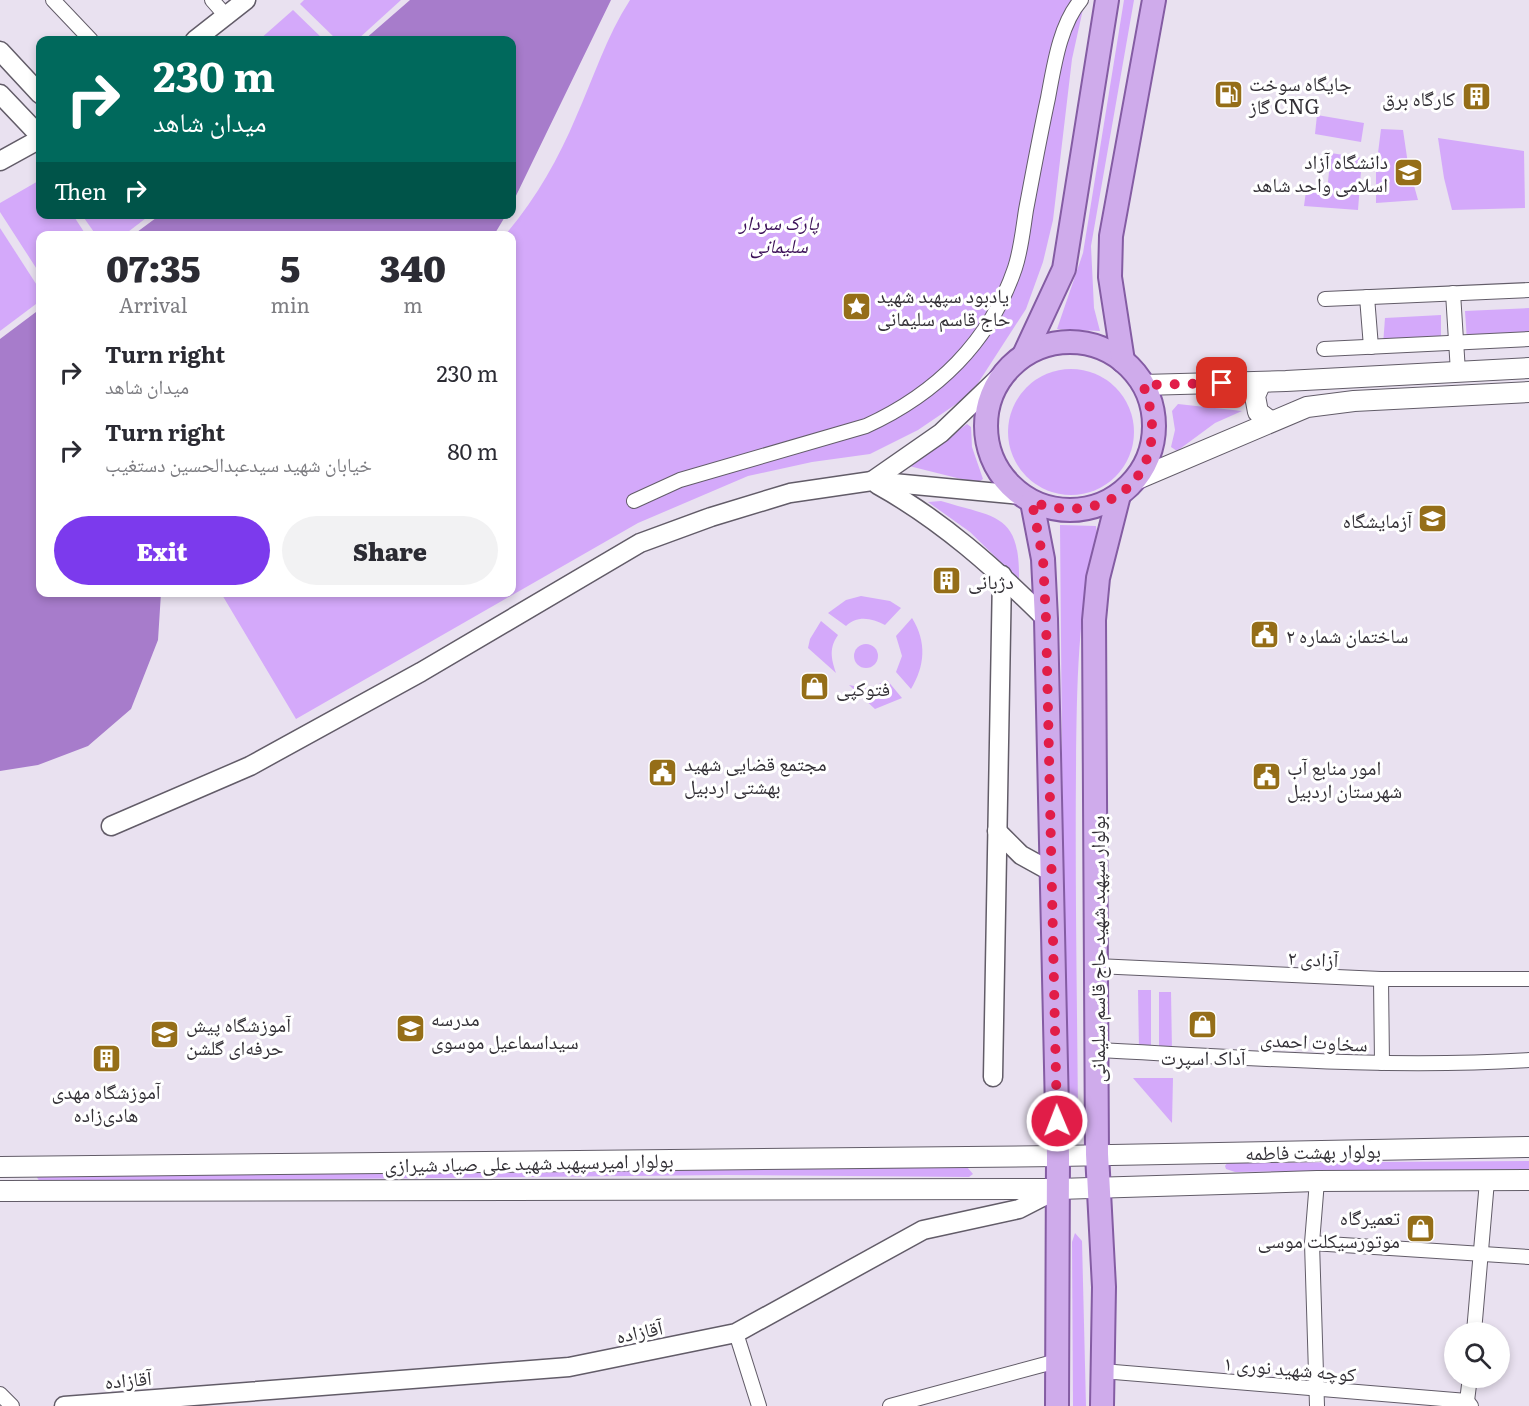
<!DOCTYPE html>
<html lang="en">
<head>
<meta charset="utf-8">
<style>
	:root { --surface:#fff; --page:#f2f2f3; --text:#2b2b33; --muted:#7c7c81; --accent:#7c3aed }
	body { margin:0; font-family:Literata,"Noto Naskh Arabic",serif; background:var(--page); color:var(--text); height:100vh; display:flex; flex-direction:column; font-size:22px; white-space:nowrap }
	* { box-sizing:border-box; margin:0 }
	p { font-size:20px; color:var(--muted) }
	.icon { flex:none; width:33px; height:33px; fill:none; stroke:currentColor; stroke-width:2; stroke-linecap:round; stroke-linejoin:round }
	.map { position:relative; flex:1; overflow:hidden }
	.panel { position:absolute; left:36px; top:231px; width:480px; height:366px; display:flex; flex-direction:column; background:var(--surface); border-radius:12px; box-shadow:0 3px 9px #0003 }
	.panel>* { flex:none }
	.banner { position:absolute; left:36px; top:36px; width:480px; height:183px; border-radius:12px; box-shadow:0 3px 9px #0003; background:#00695c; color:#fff; overflow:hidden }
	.controls { position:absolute; left:1444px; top:1322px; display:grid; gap:12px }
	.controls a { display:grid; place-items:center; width:66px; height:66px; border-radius:50%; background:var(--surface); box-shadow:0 3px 9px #0003; font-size:30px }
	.pin { position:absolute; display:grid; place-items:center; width:51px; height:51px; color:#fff; margin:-26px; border-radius:12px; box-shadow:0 3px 9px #0006 }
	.me { position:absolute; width:66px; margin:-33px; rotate:359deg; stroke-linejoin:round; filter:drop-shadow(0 0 4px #0008) }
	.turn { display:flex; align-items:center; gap:21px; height:126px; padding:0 18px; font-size:27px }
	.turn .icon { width:78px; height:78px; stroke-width:2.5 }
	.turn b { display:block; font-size:42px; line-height:51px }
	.then { display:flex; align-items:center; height:57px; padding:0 18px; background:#0003; gap:12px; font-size:22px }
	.eta { display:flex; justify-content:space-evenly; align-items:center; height:102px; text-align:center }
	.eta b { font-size:36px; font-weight:800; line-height:42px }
	.action { display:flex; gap:12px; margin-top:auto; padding:12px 18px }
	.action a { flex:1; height:69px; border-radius:36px; background:var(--accent); color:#fff; font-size:24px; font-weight:800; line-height:69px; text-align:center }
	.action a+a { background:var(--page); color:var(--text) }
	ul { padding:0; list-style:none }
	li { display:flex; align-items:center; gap:18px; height:78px; padding:0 18px }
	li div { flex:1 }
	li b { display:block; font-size:22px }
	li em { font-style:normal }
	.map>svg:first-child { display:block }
</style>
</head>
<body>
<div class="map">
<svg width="1529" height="1406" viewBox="0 0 1529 1406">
	<rect width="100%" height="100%" fill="#e9e1f0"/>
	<!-- green -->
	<g fill="#d4a9fa">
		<path d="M304,0H401L357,40H337L300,4Z"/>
		<path d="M630,0H1085L1072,59L1053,220L1043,262L1026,309L971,394L918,430L870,454L812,462L748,476L638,523L296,719L221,593L512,592V236L505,235C535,200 558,160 576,117C594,77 606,37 630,0Z"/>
		<path d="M1124,0H1134L1091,246L1094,308L1100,331L1057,329L1083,253Z"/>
		<path d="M293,10L324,40H259Z"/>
		<path d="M1317,115L1364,123L1361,142L1315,134Z"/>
		<path d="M1381,129L1403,130L1408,164L1418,200L1376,203V169Z"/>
		<path d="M1438,138L1524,151L1525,208L1452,210L1444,178Z"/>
		<path d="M1331,153L1362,158L1358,210L1304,206L1306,191H1327Z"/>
		<path d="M40,180V214L73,215L86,235L40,236V274L0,212V203Z"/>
		<path d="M82,215H150L124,235H96Z"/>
		<path d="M0,228L40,290V301L0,331Z"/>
		<path d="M1529,308V337L1467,341L1465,311Z"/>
		<path d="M1441,315V342L1383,345L1385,318Z"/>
		<circle cx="1071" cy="432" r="63"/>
		<path d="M1178,404L1242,411L1215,423L1177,451L1171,447L1175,430L1172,411Z"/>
		<path d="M967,424L971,427L972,447L983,479L977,483L909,466Z"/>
		<path d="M941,501C996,518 1020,513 1019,580L970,532L928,502Z"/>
		<path d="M1060,525L1096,526L1097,533C1077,609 1077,690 1076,768C1075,883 1077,999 1078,1114L1074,1119L1071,1117L1068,1103L1063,865Z"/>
		<path d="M861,596L890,601L901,608L885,625C872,618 857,615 846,626L828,613L846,600Z"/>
		<path d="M912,618C927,642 925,666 911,689L896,672L902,656L896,636Z"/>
		<path d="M821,621L838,635C829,648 831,658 836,673L808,648L810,639Z"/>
		<circle cx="866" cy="656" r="12"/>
		<path d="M887,680L902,698L875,709L849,685L869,689Z"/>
		<path d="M1138,990H1151V1049H1139Z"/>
		<path d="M1159,992H1171L1172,1051H1159Z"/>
		<path d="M1133,1078H1173L1172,1123Z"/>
		<path d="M1529,1161V1169L1235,1172L1226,1169L1225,1166L1227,1163Z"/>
		<path d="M908,1166L967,1167L973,1174L969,1177L726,1175L40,1182L36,1176Z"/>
		<path d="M1075,1233L1082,1241L1086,1406H1073L1072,1242Z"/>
	</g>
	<!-- water -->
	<g fill="#a77ccb">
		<path d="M410,0H611L512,204V40H364Z"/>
		<path d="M160,215V214L506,215L494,235H133Z"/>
		<path d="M40,309V592L161,593L158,640L131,709L88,746L38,765L0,771V339Z"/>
	</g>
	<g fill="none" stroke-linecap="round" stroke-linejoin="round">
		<defs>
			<g id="minor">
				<path d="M53,0L91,40"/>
				<path d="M212,0L227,17"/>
				<path d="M1453,293L1458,372"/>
				<path d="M1367,297L1371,347"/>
				<path d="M1325,299L1529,290"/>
				<path d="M1324,349L1529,339"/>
				<path d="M634,501L680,480L866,426C936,394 990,342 1015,268C1021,250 1023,229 1026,210C1033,173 1040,135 1048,98C1054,66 1060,24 1081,0"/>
				<path d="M1096,966L1381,979H1529"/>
				<path d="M1381,979L1382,1063"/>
				<path d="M1097,1050C1241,1057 1385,1069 1529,1060"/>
				<path d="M1312,1243L1529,1257"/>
				<path d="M1474,1332L1487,1181"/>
				<path d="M736,1333L759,1406"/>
				<path d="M1102,1371L1467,1401L1471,1406"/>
				<path d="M0,1394L12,1406"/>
				<path d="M1467,1401L1470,1377"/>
				<path d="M890,1406L1057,1361"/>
				<path d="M1317,1406L1312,1243L1317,1181"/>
			</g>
			<g id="tertiary">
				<path d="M195,40L246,0"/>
				<path d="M0,51L40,94"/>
				<path d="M0,94L40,136"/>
				<path d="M0,161L40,139"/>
				<path d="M872,481L941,433L1009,368"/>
				<path d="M878,485C941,520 995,568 1046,619"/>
				<path d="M111,826L250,766L421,672L640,543L711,517L790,493L872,481L1021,495"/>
				<path d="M997,831L1021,855L1050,871"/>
				<path d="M993,1077L1002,575"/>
				<path d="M64,1406L569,1367L736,1333L923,1230L1019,1209L1058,1189"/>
			</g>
			<g id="secondary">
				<path d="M1261,382L1255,396L1258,412L1270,421"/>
				<path d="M1143,385L1286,381L1529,368"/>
				<path d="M1135,480L1307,407L1354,401L1529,392"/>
				<path d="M0,1167L1058,1156L1529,1147"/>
				<path d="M0,1191L1058,1189L1317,1181L1529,1180"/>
			</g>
			<g id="primary">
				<circle cx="1070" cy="426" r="84"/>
				<path d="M1024,355L1064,269L1107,0"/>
				<path d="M1123,361L1110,277L1111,236L1154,0"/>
				<path d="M1032,502L1043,559L1046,619L1058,1156L1057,1406"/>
				<path d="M1102,1406L1104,1287L1097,1154L1094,620L1098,578L1119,495"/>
			</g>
		</defs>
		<!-- minor casing -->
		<use href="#minor" stroke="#625c68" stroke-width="16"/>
		<!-- tertiary casing -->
		<use href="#tertiary" stroke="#625c68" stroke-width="21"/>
		<!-- secondary casing -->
		<use href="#secondary" stroke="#625c68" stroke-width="22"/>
		<!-- primary casing -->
		<use href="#primary" stroke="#845ca3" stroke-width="26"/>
		<!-- minor -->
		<use href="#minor" stroke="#fff" stroke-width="14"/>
		<!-- tertiary -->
		<use href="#tertiary" stroke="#fff" stroke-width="18"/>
		<!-- secondary -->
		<use href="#secondary" stroke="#fff" stroke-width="20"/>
		<!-- primary -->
		<use href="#primary" stroke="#cfabeb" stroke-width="22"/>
	</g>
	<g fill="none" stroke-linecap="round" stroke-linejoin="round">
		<!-- route -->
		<path stroke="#e11d48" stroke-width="10" stroke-dasharray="0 18" d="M1057,1121L1046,619L1043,559L1032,502C1114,530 1176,467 1143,385L1222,383"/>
	</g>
	<!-- icons -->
	<defs>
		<symbol id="fuel-square" viewBox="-11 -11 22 22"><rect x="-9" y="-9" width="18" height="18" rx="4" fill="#956e18" stroke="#fff"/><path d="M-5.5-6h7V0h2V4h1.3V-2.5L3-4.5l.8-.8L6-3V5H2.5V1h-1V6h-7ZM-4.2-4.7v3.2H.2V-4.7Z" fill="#fff"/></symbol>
		<symbol id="building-square" viewBox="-11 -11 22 22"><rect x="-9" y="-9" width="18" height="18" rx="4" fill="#956e18" stroke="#fff"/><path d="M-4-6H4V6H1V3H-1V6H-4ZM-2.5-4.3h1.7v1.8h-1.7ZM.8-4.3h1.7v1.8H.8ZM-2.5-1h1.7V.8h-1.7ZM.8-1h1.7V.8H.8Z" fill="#fff"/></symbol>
		<symbol id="university-square" viewBox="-11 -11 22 22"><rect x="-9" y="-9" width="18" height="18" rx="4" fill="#956e18" stroke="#fff"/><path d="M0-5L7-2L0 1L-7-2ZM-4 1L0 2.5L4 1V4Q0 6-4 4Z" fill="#fff"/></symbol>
		<symbol id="sight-square" viewBox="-11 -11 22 22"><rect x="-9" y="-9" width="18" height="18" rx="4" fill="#956e18" stroke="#fff"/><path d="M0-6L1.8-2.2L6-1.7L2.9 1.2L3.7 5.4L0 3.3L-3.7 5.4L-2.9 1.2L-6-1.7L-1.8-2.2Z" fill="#fff"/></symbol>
		<symbol id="school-square" viewBox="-11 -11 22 22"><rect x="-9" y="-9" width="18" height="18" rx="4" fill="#956e18" stroke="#fff"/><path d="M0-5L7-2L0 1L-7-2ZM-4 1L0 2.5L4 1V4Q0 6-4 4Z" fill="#fff"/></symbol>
		<symbol id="civic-square" viewBox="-11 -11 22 22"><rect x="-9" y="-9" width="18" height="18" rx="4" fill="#956e18" stroke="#fff"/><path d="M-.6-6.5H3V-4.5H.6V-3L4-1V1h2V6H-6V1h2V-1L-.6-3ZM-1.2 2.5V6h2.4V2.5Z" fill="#fff"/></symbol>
		<symbol id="shop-square" viewBox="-11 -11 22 22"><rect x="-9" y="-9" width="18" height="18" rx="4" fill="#956e18" stroke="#fff"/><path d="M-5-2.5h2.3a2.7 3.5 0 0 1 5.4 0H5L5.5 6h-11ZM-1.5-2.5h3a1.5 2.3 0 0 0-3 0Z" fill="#fff"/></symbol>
	</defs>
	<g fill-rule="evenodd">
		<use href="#fuel-square" x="1212" y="78" width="33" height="33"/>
		<use href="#building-square" x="1460" y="80" width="33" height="33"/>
		<use href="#university-square" x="1392" y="156" width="33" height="33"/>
		<use href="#sight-square" x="840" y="290" width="33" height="33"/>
		<use href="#school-square" x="1416" y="502" width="33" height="33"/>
		<use href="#building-square" x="930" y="564" width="33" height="33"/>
		<use href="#civic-square" x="1248" y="618" width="33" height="33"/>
		<use href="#shop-square" x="798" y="670" width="33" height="33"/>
		<use href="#civic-square" x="646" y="756" width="33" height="33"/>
		<use href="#civic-square" x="1250" y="760" width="33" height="33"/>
		<use href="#shop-square" x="1186" y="1008" width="33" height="33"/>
		<use href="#school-square" x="394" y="1012" width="33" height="33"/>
		<use href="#school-square" x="148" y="1018" width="33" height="33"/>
		<use href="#building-square" x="90" y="1042" width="33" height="33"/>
		<use href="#shop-square" x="1404" y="1212" width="33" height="33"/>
	</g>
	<g text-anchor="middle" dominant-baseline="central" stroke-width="6" stroke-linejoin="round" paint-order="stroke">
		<!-- poi labels -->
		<g font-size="20" fill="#333036" stroke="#fff" text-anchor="start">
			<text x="1249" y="82">جایگاه سوخت<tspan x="1249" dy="23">گاز CNG</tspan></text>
			<text x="1455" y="97" text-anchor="end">کارگاه برق</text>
			<text x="1388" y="160" text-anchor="end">دانشگاه آزاد<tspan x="1388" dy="23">اسلامی واحد شاهد</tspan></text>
			<text x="877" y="294">یادبود سپهبد شهید<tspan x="877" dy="23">حاج قاسم سلیمانی</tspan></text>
			<text x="1412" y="519" text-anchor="end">آزمایشگاه</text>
			<text x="968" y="580">دژبانی</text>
			<text x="1286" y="634">ساختمان شماره ۲</text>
			<text x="836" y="687">فتوکپی</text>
			<text x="684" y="762">مجتمع قضایی شهید<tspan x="684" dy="23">بهشتی اردبیل</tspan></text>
			<text x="1287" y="766">امور منابع آب<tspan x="1287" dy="23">شهرستان اردبیل</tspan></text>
			<text x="431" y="1017">مدرسه<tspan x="431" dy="23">سیداسماعیل موسوی</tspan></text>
			<text x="186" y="1023">آموزشگاه پیش<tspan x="186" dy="23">حرفه‌ای گلشن</tspan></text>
			<text x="1203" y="1056" text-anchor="middle">آداک اسپرت</text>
			<text x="106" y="1090" text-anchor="middle">آموزشگاه مهدی<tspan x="106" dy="23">هادی‌زاده</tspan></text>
			<text x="1400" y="1216" text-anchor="end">تعمیرگاه<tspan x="1400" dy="23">موتورسیکلت موسی</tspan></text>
		</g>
		<!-- park labels -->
		<g font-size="20" font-style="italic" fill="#3c1058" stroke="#fff">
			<text x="779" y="221">پارک سردار<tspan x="779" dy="23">سلیمانی</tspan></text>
		</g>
		<!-- street labels -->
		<g font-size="20" fill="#333036" stroke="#fff">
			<text transform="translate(1096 949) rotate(-90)">بولوار سپهبد شهید حاج قاسم سلیمانی</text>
			<text transform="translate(1313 957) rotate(3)">آزادی ۲</text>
			<text transform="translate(1314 1040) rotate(3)">سخاوت احمدی</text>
			<text transform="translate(1313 1150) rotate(-1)">بولوار بهشت فاطمه</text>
			<text transform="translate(529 1161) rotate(-1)">بولوار امیرسپهبد شهید علی صیاد شیرازی</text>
			<text transform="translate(639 1330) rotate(-12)">آقازاده</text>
			<text transform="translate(1290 1367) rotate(5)">کوچه شهید نوری ۱</text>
			<text transform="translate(128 1378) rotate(-5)">آقازاده</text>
		</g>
	</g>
</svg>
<div class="controls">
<a><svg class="icon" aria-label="search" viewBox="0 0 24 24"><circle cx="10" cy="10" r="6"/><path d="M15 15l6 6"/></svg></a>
</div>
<div class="pin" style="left:1222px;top:383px;background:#d93025"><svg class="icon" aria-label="arrive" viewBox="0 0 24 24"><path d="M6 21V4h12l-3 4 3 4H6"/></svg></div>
<svg class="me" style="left:1057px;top:1121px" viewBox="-20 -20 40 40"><circle r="17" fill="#e11d48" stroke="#fff" stroke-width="3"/><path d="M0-11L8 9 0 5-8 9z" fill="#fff"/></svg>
<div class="banner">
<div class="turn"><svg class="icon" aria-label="right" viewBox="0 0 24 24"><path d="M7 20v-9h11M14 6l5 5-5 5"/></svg><div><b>230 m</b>میدان شاهد</div></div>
<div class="then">Then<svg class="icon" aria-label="right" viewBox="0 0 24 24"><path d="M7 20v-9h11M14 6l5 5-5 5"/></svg></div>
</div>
<section class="panel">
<div class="eta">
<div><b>07:35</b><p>Arrival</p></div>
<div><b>5</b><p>min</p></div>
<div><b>340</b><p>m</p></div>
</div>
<ul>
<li><svg class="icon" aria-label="right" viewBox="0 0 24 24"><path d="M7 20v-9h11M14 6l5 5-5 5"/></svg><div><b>Turn right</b><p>میدان شاهد</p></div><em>230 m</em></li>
<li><svg class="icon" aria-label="right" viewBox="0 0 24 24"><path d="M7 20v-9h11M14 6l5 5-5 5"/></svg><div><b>Turn right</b><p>خیابان شهید سیدعبدالحسین دستغیب</p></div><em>80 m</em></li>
</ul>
<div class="action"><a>Exit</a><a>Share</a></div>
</section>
</div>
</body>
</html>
